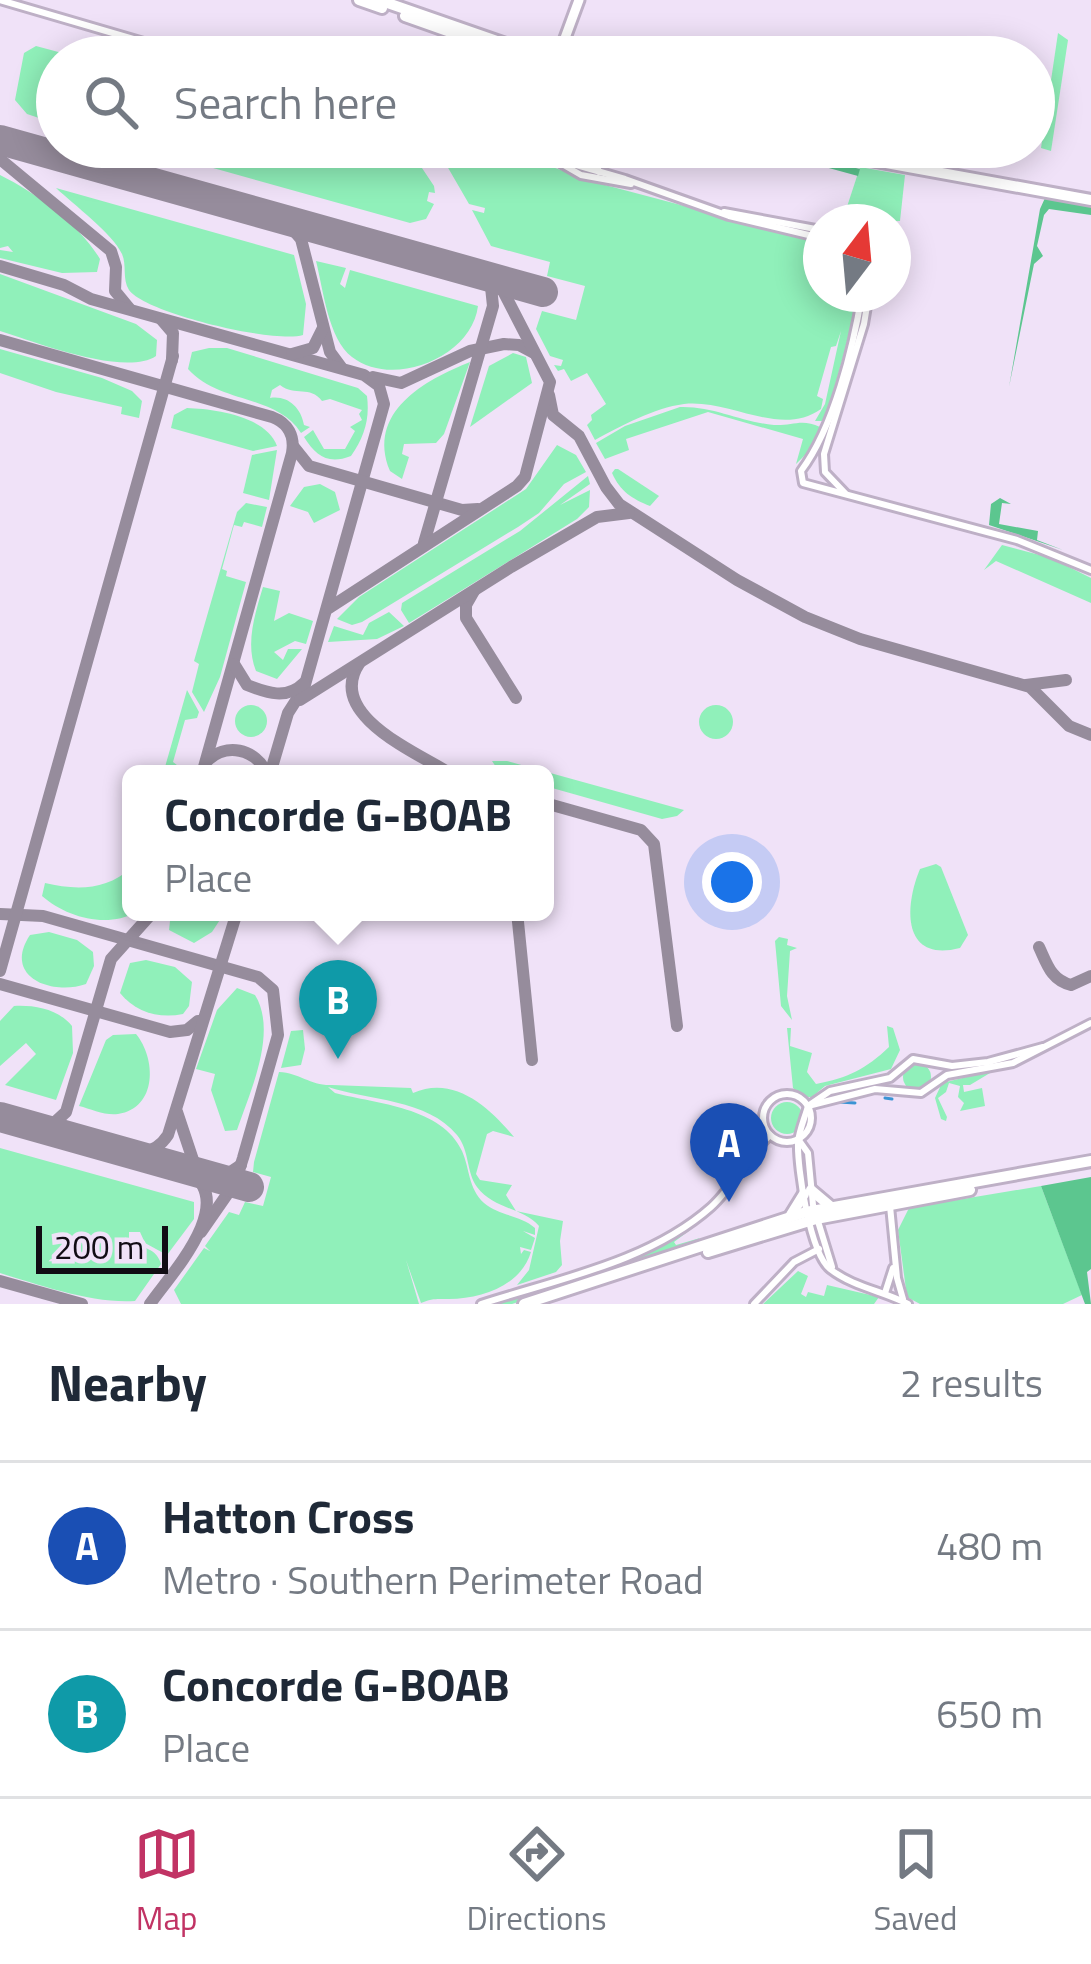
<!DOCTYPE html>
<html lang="en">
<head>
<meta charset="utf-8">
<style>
	body { margin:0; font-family:"Titillium Web",sans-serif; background:#f2f2f3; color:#1f2937 }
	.compass { position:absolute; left:803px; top:204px; width:108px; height:108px; border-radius:50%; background:#fff; box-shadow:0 6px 30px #0003; rotate:16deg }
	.scale { position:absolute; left:36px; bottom:30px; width:132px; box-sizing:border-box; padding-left:12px; border:6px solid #110c14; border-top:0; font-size:33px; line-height:42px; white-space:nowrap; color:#110c14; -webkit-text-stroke:9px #f0e2f8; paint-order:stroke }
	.you { position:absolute; left:732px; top:882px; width:42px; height:42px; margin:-30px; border:9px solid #fff; border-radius:50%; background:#1a73e8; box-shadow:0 0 0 18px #1a73e833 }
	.badge { display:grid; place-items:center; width:78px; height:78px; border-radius:50%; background:#c13364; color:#fff; font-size:39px; font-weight:700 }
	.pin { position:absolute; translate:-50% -99px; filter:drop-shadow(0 3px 6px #0008) }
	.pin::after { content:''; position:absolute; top:63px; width:42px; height:36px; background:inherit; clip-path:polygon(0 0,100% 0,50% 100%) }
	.popup { position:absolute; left:122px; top:765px; width:432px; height:156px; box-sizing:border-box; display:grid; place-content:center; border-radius:18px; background:#fff; filter:drop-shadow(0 3px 9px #0005); font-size:39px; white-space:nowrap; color:#747a83 }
	.popup b { font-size:45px; color:#1f2937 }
	.popup::after { content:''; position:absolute; left:50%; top:100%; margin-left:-24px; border:24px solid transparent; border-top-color:#fff }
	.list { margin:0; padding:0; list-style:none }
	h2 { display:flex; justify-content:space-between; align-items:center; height:156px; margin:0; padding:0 48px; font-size:51px }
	h2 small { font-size:39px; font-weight:400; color:#747a83 }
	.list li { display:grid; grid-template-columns:78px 1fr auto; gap:36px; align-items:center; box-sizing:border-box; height:168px; padding:0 48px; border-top:3px solid #e0e1e3 }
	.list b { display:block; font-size:45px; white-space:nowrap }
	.list p { margin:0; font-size:39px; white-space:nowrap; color:#747a83 }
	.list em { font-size:39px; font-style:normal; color:#747a83 }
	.icon { flex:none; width:66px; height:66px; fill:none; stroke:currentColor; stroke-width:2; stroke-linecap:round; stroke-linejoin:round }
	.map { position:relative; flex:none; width:1091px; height:1304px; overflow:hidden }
	.search { position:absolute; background:#fff; box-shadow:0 6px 30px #0003; left:36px; right:36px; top:36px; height:132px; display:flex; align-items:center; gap:30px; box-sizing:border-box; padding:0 42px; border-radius:66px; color:#747a83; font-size:45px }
	.sheet { height:492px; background:#fff }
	nav { display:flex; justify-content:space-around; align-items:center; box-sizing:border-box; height:168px; border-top:3px solid #e0e1e3; background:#fff; font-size:33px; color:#747a83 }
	nav a { display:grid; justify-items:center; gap:6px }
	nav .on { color:#c13364 }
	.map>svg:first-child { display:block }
	.green { fill:#90f0ba }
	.forest { fill:#5cc68f }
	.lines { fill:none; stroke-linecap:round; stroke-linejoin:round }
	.stream { stroke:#3b94d4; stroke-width:3 }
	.taxiway { stroke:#968c9c; stroke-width:12 }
	.runway { stroke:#968c9c; stroke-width:30 }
	.tertiary-casing { stroke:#beb0c6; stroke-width:12 }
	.primary-casing { stroke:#beb0c6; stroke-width:15 }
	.trunk-casing { stroke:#beb0c6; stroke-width:16 }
	.tertiary { stroke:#fff; stroke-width:6 }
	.primary { stroke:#fff; stroke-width:9 }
	.trunk { stroke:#fff; stroke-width:10 }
</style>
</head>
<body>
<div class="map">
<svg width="1091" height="1304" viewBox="0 0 1091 1304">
	<rect width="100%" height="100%" fill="#f0e2f8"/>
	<g class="green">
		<path d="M1058,33L1068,40L1051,151L1041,148Z"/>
		<path d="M36,46L77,57H57V124L27,114L15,100L24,53Z"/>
		<path d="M138,147H408L434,186L435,193L429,192L427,201L434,204L426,219L410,223Z"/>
		<path d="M436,147H499L590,181L821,242V294H856L855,315L825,421H815L825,404L841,331L836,346L831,347L817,396L823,399L821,409C780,438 731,399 684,404C654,408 621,426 595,440L587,425L592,420L591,415L606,404L587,373L571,381L564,369L558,371L554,365L561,366L563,360L550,356L536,329L542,311L576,320L585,286L547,276L550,262L491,246L472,210L484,213L485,208L469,204Z"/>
		<path d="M860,167L905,175L900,221L842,222Z"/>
		<path d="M0,175C36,193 79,224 100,259L97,272L62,273L0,258V250L13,252L8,246L0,248Z"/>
		<path d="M56,188L294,255L306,304L303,335C275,344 145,313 129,290C122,279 127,265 122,254C113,234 73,204 56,188Z"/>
		<path d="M316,261L346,268L340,284L345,288L350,270L478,306C472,357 393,389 352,357C328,339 323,288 316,261Z"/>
		<path d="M0,274L136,324L157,340L156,356C125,377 35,342 0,331Z"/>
		<path d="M209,348H227L358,388L367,396C370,420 364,437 351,456C328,465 316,456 304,437L313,430L324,449H345L355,431L350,427L362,420L359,414L362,410L330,399L322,401C310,385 295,397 280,385L272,390L270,398C287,395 301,407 304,425L310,427L301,433C276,394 219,404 188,369L192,352Z"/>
		<path d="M0,349L102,378L132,391L142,401L139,418L121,414L122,407L56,392L0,373Z"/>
		<path d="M513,353L526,357L532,383L470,427L489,366Z"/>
		<path d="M470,362L444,434L436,443L404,444L402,454L409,457L402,479L390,471C366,412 425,380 470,362Z"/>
		<path d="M680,407C714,406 741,422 774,425C792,426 802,418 820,427L811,449L796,464L803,439L708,412L626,439L629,450L605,459L596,443L625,426Z"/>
		<path d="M187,408C215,409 266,416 277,446L253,451L171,428L174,415Z"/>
		<path d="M557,445L576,455L586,472L564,484L539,513L518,527L362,622L352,625L337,619L359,597L526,489Z"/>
		<path d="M277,450L269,500L243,493L252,455Z"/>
		<path d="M615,469H618L659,496L650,506C632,499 620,491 612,473Z"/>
		<path d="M588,476L590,484L560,505L590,490L589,507L577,519L409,623L401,610L402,603L520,531Z"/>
		<path d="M320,484L335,492L340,510L314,523L308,512L290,506L304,487Z"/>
		<path d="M246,503L267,507L262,527L244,522L242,527L234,525L222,569L227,571L226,576L246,582L220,677L204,712L192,692L199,664L194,661L237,512Z"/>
		<path d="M1002,545L1051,558L1091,578V603L996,561L984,570Z"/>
		<path d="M263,587L280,591L274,621L289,613L313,621L306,644L295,641L274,652L283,660L288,649H302L277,679L256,671C245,644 255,614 263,587Z"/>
		<path d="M389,612L404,626L377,639L328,642L334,626L363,635L369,623Z"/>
		<path d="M187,690L199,712L197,718L185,720L173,762L182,769L181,774H163Z"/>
		<circle cx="716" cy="722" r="17"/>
		<circle cx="251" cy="721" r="16"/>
		<path d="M492,761H507L684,810L677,816L662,819L545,786V774L500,773Z"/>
		<path d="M936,864L941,867L968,935L960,948C902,963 904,907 920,869Z"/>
		<path d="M131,868V912H136C107,929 66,917 42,896L45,883C75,890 106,891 131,868Z"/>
		<path d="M171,912H225L212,932L194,943L169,930Z"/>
		<path d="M49,932L77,940L93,952L94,966L86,984C52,996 2,977 30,935Z"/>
		<path d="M779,937L788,939L787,945L797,948L790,951L787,996L792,1020L781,1006L775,941Z"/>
		<path d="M146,960L175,967L192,982L189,1006L183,1014C159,1019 135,1012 120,993L130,963Z"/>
		<path d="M237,988L255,995C278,1032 250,1092 237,1130L225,1131L211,1090L215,1074L196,1069L217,1010Z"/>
		<path d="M14,1006C35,1005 58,1009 72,1026L73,1053L56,1100L5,1085L36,1054L26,1043L0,1066V1021Z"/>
		<path d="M887,1026L893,1028L900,1050L891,1069L825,1086L812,1097H803L793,1088L787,1028H791L790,1046L812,1053L807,1072L816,1084C848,1078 866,1069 889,1047Z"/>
		<path d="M303,1030L305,1049L301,1065L281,1068L291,1031Z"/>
		<path d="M136,1034C156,1058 158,1108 118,1114C106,1116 91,1109 79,1106L106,1040L113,1035Z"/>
		<circle cx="917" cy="1077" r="14"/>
		<path d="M995,1070L970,1085H963L964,1092L982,1088L985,1106L960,1111L964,1103L958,1097L960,1086L949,1083L946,1092L938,1098L947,1117L946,1121L941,1119L935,1098L942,1083Z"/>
		<path d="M279,1072C300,1073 311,1086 332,1085L411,1088L413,1093C454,1075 489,1107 514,1137L493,1131L487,1134L476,1174L480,1180L512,1185L506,1195L516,1211L563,1221L560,1241L562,1265L556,1272L517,1285L529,1270L539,1226C524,1208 493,1209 477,1187C466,1172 470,1151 457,1135C428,1099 367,1100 328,1087L335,1093C377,1104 442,1107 462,1151C470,1169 468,1188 484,1203C499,1216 521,1215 535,1228V1235L523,1231L535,1238L531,1250L520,1247L521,1254L524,1250L531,1252C521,1285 483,1299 449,1299C437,1299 432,1298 421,1303L406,1260L419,1304H181L174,1290L204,1248L210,1251L205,1246L229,1212L239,1215L245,1202L263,1206L271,1177L253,1172L254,1162Z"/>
		<circle cx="787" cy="1118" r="16"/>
		<path d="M0,1148L194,1202V1219L167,1255L145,1243L140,1232H129V1244C142,1246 157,1249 161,1264L135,1301C94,1304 39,1285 0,1273Z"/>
		<path d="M1041,1186L1082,1295L1063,1304H920L907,1297L898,1230L909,1208Z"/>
		<path d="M698,1224L674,1242L676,1245L700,1238L689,1246L512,1304H492C562,1282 636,1265 698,1224Z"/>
		<path d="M798,1271L808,1276L801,1294L806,1297L808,1292L824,1296L827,1285L879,1297L874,1304H763Z"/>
	</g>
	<g class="forest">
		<path d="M752,147H769L860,169L858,176Z"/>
		<path d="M1045,198L1091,206V215L1049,209L1044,215L1037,246L1043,256L1034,264L1009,387L1040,209Z"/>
		<path d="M1000,498L1011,504L1002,503L999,524L1038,531L1037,540L1063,550L989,525L991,504Z"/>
		<path d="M1091,1177V1269L1087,1272L1091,1304H1085L1041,1186Z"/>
	</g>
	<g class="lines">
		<g class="stream">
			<path d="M885,1098L892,1099"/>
			<path d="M839,1102L855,1103"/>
		</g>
		<g class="taxiway">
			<path d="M0,159L111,251L116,267L115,291L129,308"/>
			<path d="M284,219L301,239L330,352L341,367"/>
			<path d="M0,266L64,285L91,299L364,375L379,386L384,404L304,688L288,713L270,774"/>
			<path d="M161,319L173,333L172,360"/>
			<path d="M0,340L272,417C288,423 295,436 292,453L202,774"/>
			<path d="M292,354L313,348L323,328"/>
			<path d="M373,377L401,383L470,351L504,344L519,345L534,353"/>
			<path d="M549,395L553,415L579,436L606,487L619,504L737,580L805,617L860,639L1030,687L1069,726L1091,735"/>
			<path d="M293,446L309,466L462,510L478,509"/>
			<path d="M424,543L493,306L491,287L476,273"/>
			<path d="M474,591L466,605V618L516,698"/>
			<path d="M329,608L517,486L525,477L550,382L501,287L488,277"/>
			<path d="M234,664L247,685C267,693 287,700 304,683"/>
			<path d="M359,664C325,715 418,753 451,774"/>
			<path d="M1026,685L1066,680"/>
			<path d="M300,700L511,567L597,517L629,513"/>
			<path d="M206,762C225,742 256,748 267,774"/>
			<path d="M545,803L641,830L654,844L677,1026"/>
			<path d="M517,912L532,1060"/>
			<path d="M0,914L43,916L258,977L273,990L278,1035L243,1158L235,1183L201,1232"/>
			<path d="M1039,947C1047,964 1051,980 1071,985L1091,976"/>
			<path d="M0,971L173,356"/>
			<path d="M0,984L170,1032L187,1030L198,1021"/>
			<path d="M177,1112L199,1178"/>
			<path d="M33,1126L54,1123L66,1112L111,959L153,912"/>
			<path d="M107,1147C132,1153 152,1159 168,1135L237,912"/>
			<path d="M194,1171L223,1177L241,1165"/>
			<path d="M0,1281L82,1304"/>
			<path d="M150,1304C170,1275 237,1205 191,1173C181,1166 166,1164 155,1161"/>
		</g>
		<g class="runway">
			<path d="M0,140L543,292"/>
			<path d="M0,1117L249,1187"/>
		</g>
		<g class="tertiary-casing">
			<g id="tertiary">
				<path d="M0,0L195,57"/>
				<path d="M514,147L625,179L729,216L821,238"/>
				<path d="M584,147L588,167"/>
				<path d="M591,147L599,172"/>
				<path d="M562,164L581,175L631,184"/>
				<path d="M724,212L821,230"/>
				<path d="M862,294C853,348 834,427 801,471L803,483L1017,540L1091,570"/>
				<path d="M845,493L825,472L824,454L864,324L869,294"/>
				<circle cx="787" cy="1118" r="24"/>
				<path d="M808,1106L875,1089L921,1093L947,1075L1013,1063L1091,1023"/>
				<path d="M808,1106C805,1117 799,1131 798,1142C797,1168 810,1253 830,1269C853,1287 883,1291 908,1304"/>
				<path d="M808,1106L830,1091L890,1078L913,1059L952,1066L988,1062L1043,1047"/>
				<path d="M798,1139L808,1153L813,1205L832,1267"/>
				<path d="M890,1206L897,1278L903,1299"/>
				<path d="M885,1293L893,1268"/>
				<path d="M481,1304C558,1279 649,1262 711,1207C734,1186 747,1157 770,1135"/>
				<path d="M754,1304L794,1262L819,1249"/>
			</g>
		</g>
		<g class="primary-casing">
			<path id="primary" d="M558,57L579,0"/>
		</g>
		<g class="trunk-casing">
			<g id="trunk">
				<path d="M359,0L382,8"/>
				<path d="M379,0L543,57"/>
				<path d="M405,16L521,57"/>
				<path d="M798,147L1091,200"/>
				<path d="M811,1190L830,1206"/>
				<path d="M791,1215L804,1194"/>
				<path d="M708,1252L816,1219L970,1190"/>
				<path d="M524,1304L806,1212L1091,1161"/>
			</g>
		</g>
		<use href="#tertiary" class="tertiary"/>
		<use href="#primary" class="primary"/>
		<use href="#trunk" class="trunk"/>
	</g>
</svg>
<svg class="compass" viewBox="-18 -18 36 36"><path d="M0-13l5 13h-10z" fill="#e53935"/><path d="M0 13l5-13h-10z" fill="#747a83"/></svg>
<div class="scale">200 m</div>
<div class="you"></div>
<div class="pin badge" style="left:729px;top:1202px;background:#1a4fb4">A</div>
<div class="pin badge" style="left:338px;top:1059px;background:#0f9aa8">B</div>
<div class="popup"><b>Concorde G-BOAB</b>Place</div>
<div class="search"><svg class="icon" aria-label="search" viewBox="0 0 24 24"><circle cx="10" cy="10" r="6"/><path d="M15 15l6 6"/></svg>Search here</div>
</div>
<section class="sheet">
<h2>Nearby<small>2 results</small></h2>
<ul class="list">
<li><span class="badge" style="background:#1a4fb4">A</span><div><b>Hatton Cross</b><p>Metro · Southern Perimeter Road</p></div><em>480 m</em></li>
<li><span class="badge" style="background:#0f9aa8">B</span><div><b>Concorde G-BOAB</b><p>Place</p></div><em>650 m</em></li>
</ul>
</section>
<nav>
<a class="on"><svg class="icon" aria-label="map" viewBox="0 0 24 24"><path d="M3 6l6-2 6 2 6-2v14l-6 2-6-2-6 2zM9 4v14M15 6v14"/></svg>Map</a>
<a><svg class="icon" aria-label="directions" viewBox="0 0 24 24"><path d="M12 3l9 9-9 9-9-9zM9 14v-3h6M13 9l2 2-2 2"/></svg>Directions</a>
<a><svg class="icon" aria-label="saved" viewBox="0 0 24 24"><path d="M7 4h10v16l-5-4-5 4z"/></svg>Saved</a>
</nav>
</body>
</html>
